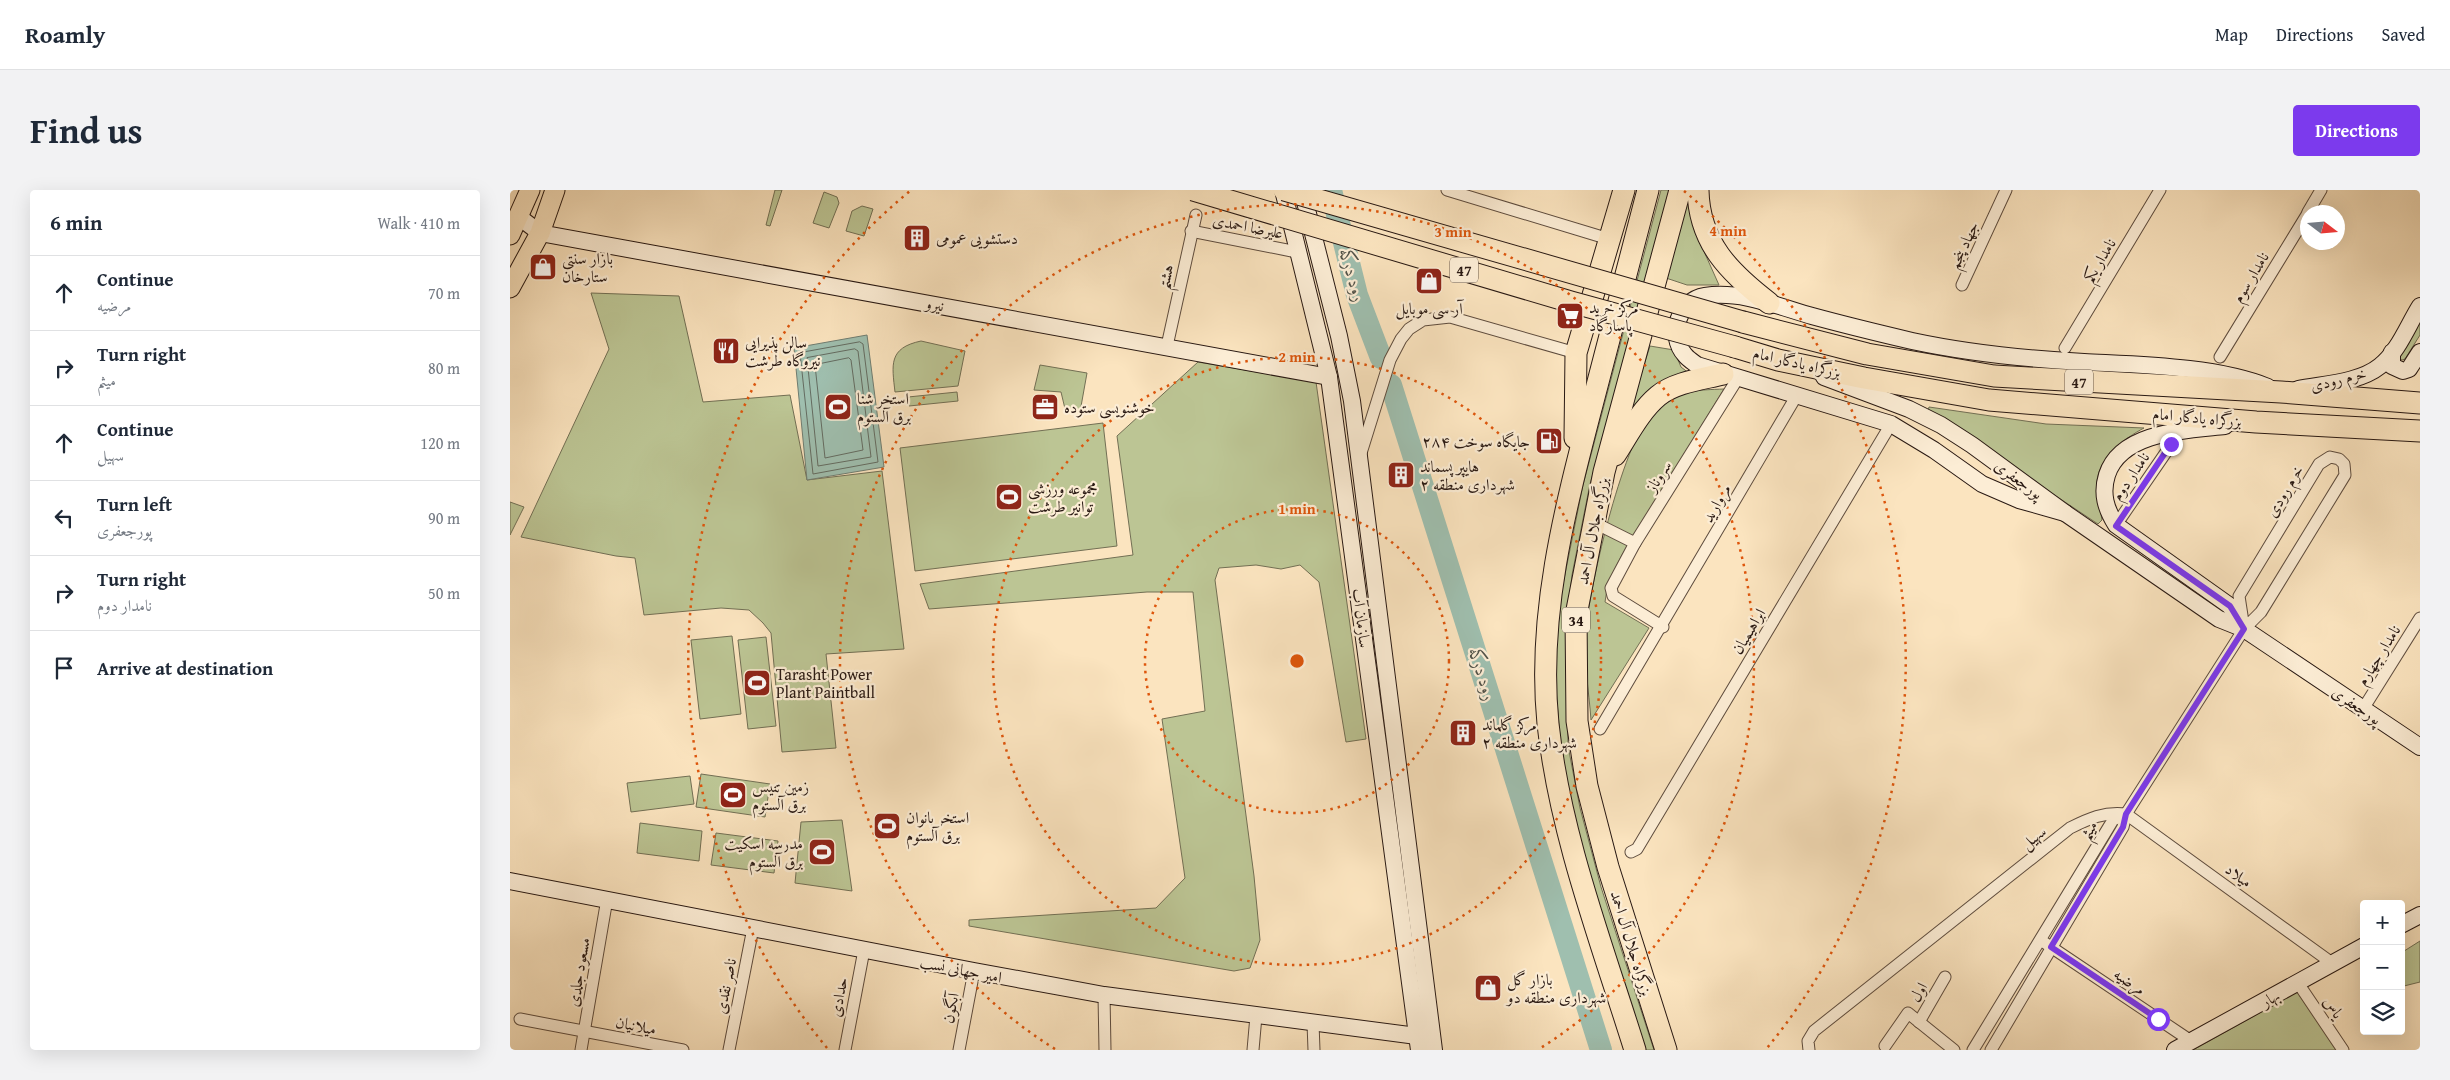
<!DOCTYPE html>
<html lang="en">
<head>
<meta charset="utf-8">
<style>
	body { margin:0; font-family:"Gentium Book Plus",Amiri,serif; background:#f2f2f3; color:#1f2937 }
	.controls { position:absolute; right:15px; bottom:15px; display:grid; overflow:hidden; border-radius:5px; box-shadow:0 5px 20px #0002 }
	.controls button { width:45px; height:45px; display:grid; place-items:center; padding:0; border:0; border-bottom:1px solid #e0e1e3; background:#fff; color:#1f2937; font:25px sans-serif }
	.compass { position:absolute; left:1790px; top:15px; width:45px; height:45px; border-radius:50%; background:#fff; box-shadow:0 5px 20px #0002; rotate:106deg }
	.stop { position:absolute; width:15px; height:15px; margin:-11px; border:4px solid #7c3aed; border-radius:50%; background:#fff }
	.stop.end { background:#7c3aed; border-color:#fff; box-shadow:0 1px 5px #0008 }
	.list { margin:0; padding:0; list-style:none }
	h2 { display:flex; justify-content:space-between; align-items:center; height:65px; margin:0; padding:0 20px; font-size:21px }
	h2 small { font-size:16px; font-weight:400; color:#747a83 }
	.list li { display:grid; grid-template-columns:32px 1fr auto; gap:15px; align-items:center; box-sizing:border-box; height:75px; padding:0 20px; border-top:1px solid #e0e1e3 }
	.list b { display:block; font-size:19px; white-space:nowrap }
	.list p { margin:0; font-size:16px; white-space:nowrap; color:#747a83 }
	.list em { font-size:16px; font-style:normal; color:#747a83 }
	.icon { flex:none; width:28px; height:28px; fill:none; stroke:currentColor; stroke-width:2; stroke-linecap:round; stroke-linejoin:round }
	.map { position:relative; flex:none; width:1910px; height:860px; overflow:hidden; border-radius:5px }
	header { display:flex; align-items:center; gap:30px; box-sizing:border-box; height:70px; padding:0 25px; background:#fff; border-bottom:1px solid #e0e1e3 }
	header strong { font-size:24px }
	nav { display:flex; gap:28px; margin-inline-start:auto; font-size:18px }
	.intro { display:flex; align-items:center; justify-content:space-between; box-sizing:border-box; height:120px; padding:0 30px }
	h1 { margin:0; font-size:35px }
	.button { padding:12px 22px; border-radius:5px; background:#7c3aed; color:#fff; font-size:18px; font-weight:700 }
	main { display:flex; gap:30px; padding:0 30px }
	aside { flex:1; background:#fff; border-radius:5px; box-shadow:0 5px 20px #0002 }
	.map>svg:first-child { display:block }
	.green { fill:#bcc594; stroke:#726f54 }
	.water { fill:#9fbfaf; stroke:#707d71 }
	.lines { fill:none; stroke-linecap:round; stroke-linejoin:round }
	.shore { stroke:#646c61; stroke-width:1 }
	.river { stroke:#9fbfaf; stroke-width:22 }
	.street-casing { stroke:#5e4c3e; stroke-width:13 }
	.secondary-casing { stroke:#291913; stroke-width:18 }
	.primary-casing { stroke:#291913; stroke-width:21 }
	.highway-casing { stroke:#291913; stroke-width:23 }
	.street { stroke:#fcedd5; stroke-width:11 }
	.secondary { stroke:#fcedd5; stroke-width:16 }
	.primary { stroke:#fbe4bf; stroke-width:19 }
	.highway { stroke:#fbe4bf; stroke-width:21 }
	.highway-bridge-casing { stroke:#291913; stroke-width:23; stroke-linecap:butt }
	.highway-bridge { stroke:#fbe4bf; stroke-width:21 }
	.route { stroke:#7c3aed; stroke-width:6 }
	.ring { fill:none; stroke:#de560c; stroke-width:2.5; stroke-dasharray:2.5 5 }
	.labels { text-anchor:middle; dominant-baseline:central; stroke-width:4.5; stroke-linejoin:round; paint-order:stroke }
	.shield { fill:#fcedd5; stroke:#68594d; stroke-width:1 }
	.shield-label { font-size:15px; font-weight:bold; fill:#291913 }
	.street-label { font-size:16px; fill:#291913; stroke:#fcedd5 }
	.poi-label { font-size:16px; fill:#291913; stroke:#fcedd5; text-anchor:start }
	.water-label { font-size:18px; font-style:italic; fill:#52534a; stroke:#fcedd5 }
	.centre { fill:#de560c; stroke:#fcedd5; stroke-width:2.5 }
	.ring-label { font-size:15px; text-anchor:middle; font-weight:bold; fill:#de560c; stroke:#fcedd5; stroke-width:4.5; stroke-linejoin:round; paint-order:stroke }
</style>
</head>
<body>
<header>
<strong>Roamly</strong>
<nav><a>Map</a><a>Directions</a><a>Saved</a></nav>
</header>
<div class="intro"><h1>Find us</h1><a class="button">Directions</a></div>
<main>
<aside>
<h2>6 min<small>Walk · 410 m</small></h2>
<ul class="list">
<li><svg class="icon" aria-label="ahead" viewBox="0 0 24 24"><path d="M12 20V5M6 11l6-6 6 6"/></svg><div><b>Continue</b><p>مرضیه</p></div><em>70 m</em></li>
<li><svg class="icon" aria-label="right" viewBox="0 0 24 24"><path d="M7 20v-9h11M14 6l5 5-5 5"/></svg><div><b>Turn right</b><p>میثم</p></div><em>80 m</em></li>
<li><svg class="icon" aria-label="ahead" viewBox="0 0 24 24"><path d="M12 20V5M6 11l6-6 6 6"/></svg><div><b>Continue</b><p>سهیل</p></div><em>120 m</em></li>
<li><svg class="icon" aria-label="left" viewBox="0 0 24 24"><path d="M17 20v-9H6M10 6l-5 5 5 5"/></svg><div><b>Turn left</b><p>پورجعفری</p></div><em>90 m</em></li>
<li><svg class="icon" aria-label="right" viewBox="0 0 24 24"><path d="M7 20v-9h11M14 6l5 5-5 5"/></svg><div><b>Turn right</b><p>نامدار دوم</p></div><em>50 m</em></li>
<li><svg class="icon" aria-label="arrive" viewBox="0 0 24 24"><path d="M6 21V4h12l-3 4 3 4H6"/></svg><div><b>Arrive at destination</b></div></li>
</ul>
</aside>
<div class="map">
<svg width="1910" height="860" viewBox="0 0 1910 860">
	<rect width="100%" height="100%" fill="#fbe4bf"/>
	<filter id="stains"><feTurbulence type="fractalNoise" baseFrequency=".004" numOctaves="4"/><feColorMatrix values="0 0 0 0 .2 0 0 0 0 .09 0 0 0 0 .02 0 0 0 .5 -.17"/></filter>
	<radialGradient id="worn" r=".72"><stop offset=".6" stop-color="#630" stop-opacity="0"/><stop offset="1" stop-color="#630" stop-opacity=".3"/></radialGradient>
	<g class="green">
		<path d="M265,0H272L260,36L256,35Z"/>
		<path d="M1151,0H1161L1106,204L1080,294L1062,385L1056,438L1058,556L1070,618L1091,697L1144,860H1134L1068,650L1054,595L1045,487L1048,419L1073,295Z"/>
		<path d="M1180,0L1184,39L1209,95H1177L1156,88Z"/>
		<path d="M314,2L327,7L329,13L319,38L303,33Z"/>
		<path d="M352,16L363,19L354,46L336,41L342,21Z"/>
		<path d="M81,103L169,106L193,212L280,205L297,290L372,281L394,459L316,464L326,558L272,562L261,443L253,433L239,420L211,418L134,425L125,368L106,366L11,347L99,159Z"/>
		<path d="M1910,121V145L1895,169L1892,170L1889,168Z"/>
		<path d="M411,151L455,161L448,196L385,202C382,175 378,158 411,151Z"/>
		<path d="M1140,156L1164,160L1171,177L1184,187L1114,238Z"/>
		<path d="M688,172L806,192L856,549L836,552L809,392L790,375L771,379L746,375L709,378L705,390L744,686L750,750L740,778L724,781L459,736V730L646,718L675,688L652,529L695,521L683,402H637L419,419L410,394L623,365L607,246Z"/>
		<path d="M530,175L577,183L570,222L556,223L551,202L524,200Z"/>
		<path d="M1214,199L1112,365L1098,393L1095,412L1139,438L1081,530C1079,501 1073,469 1076,439C1080,394 1114,246 1146,217C1166,200 1189,200 1214,199Z"/>
		<path d="M447,202L448,211L399,216L398,207Z"/>
		<path d="M1419,217L1536,234L1634,238C1615,248 1590,267 1587,290C1586,304 1590,317 1592,330L1588,334L1418,221Z"/>
		<path d="M593,233L607,356L405,381L390,258Z"/>
		<path d="M0,312L14,317L0,345Z"/>
		<path d="M222,446L231,524L190,529L181,450Z"/>
		<path d="M256,447L266,536L238,539L228,450Z"/>
		<path d="M191,584L260,594L255,627L186,617Z"/>
		<path d="M180,586L184,614L121,622L117,593Z"/>
		<path d="M332,630L342,701L285,693L291,632Z"/>
		<path d="M130,633L192,641L189,671L127,663Z"/>
		<path d="M206,643L268,651L264,683L201,675Z"/>
		<path d="M1910,751V792L1894,796L1891,791V763Z"/>
		<path d="M1787,802L1827,860H1683Z"/>
	</g>
	<path class="water" d="M357,145L374,277L297,290L284,158Z"/>
	<g class="lines">
		<g class="shore">
			<path d="M350,152L353,154L368,272L303,284L290,163Z"/>
			<path d="M345,159L348,161L361,267L308,276L297,168Z"/>
			<path d="M339,168L341,170L353,260L315,268L305,175Z"/>
		</g>
		<g class="river">
			<path d="M821,0L847,105L871,168"/>
			<path d="M881,195L1091,860"/>
		</g>
		<g class="street-casing">
			<g id="street">
				<path d="M937,0L1099,49"/>
				<path d="M1798,22L1811,0"/>
				<path d="M681,41L787,62"/>
				<path d="M1452,95L1496,0"/>
				<path d="M657,156L686,25"/>
				<path d="M1555,158L1650,0"/>
				<path d="M1710,167L1798,23"/>
				<path d="M851,263L880,170L891,149L899,139L913,130L940,127L1066,163"/>
				<path d="M1083,332L1125,353"/>
				<path d="M1606,335L1661,255"/>
				<path d="M1153,437L1103,406L1101,398L1125,353L1228,188"/>
				<path d="M1853,519L1910,428"/>
				<path d="M1090,539L1287,205"/>
				<path d="M1616,624L1822,773"/>
				<path d="M1121,662L1127,659L1381,234"/>
				<path d="M1535,753L1681,851"/>
				<path d="M1788,793L1833,860"/>
				<path d="M594,805L595,860"/>
				<path d="M10,829L173,860"/>
				<path d="M1409,832L1435,787"/>
				<path d="M803,833L804,860"/>
				<path d="M1375,856L1398,823L1444,860"/>
				<path d="M71,860L97,709"/>
				<path d="M219,860L243,738"/>
				<path d="M335,860L354,760"/>
				<path d="M449,860L464,781"/>
				<path d="M743,860L746,826"/>
				<path d="M1299,860L1298,851L1304,841L1560,638C1578,629 1595,621 1616,624L1734,439L1751,422L1835,285L1834,274L1829,269L1820,267L1809,274L1729,406L1733,432"/>
				<path d="M1463,860L1603,630L1615,625"/>
				<path d="M1481,860L1613,637L1616,624"/>
			</g>
		</g>
		<g class="secondary-casing">
			<g id="secondary">
				<path d="M773,0L819,187L909,860"/>
				<path d="M792,0L829,146L842,211L924,860"/>
				<path d="M9,27L30,43L819,187"/>
				<path d="M1882,162V176L1893,181L1899,179L1910,162"/>
				<path d="M1314,187L1399,219L1431,235L1462,255L1555,323L1709,429L1734,439L1910,557"/>
				<path d="M1788,199C1813,194 1849,193 1870,176C1888,162 1898,135 1910,116"/>
				<path d="M1715,236C1677,240 1611,241 1597,285C1591,304 1596,319 1606,335L1720,416L1734,439"/>
				<path d="M1555,323L1509,310L1472,294L1424,260L1381,234L1187,175C1183,172 1178,169 1175,165C1157,145 1169,110 1195,106C1230,100 1270,117 1302,126C1335,135 1368,143 1402,151C1458,163 1517,169 1574,172C1630,175 1706,176 1758,197"/>
				<path d="M0,691L464,781L594,805L922,848"/>
				<path d="M1891,735L1910,725"/>
				<path d="M1665,860L1854,756"/>
			</g>
		</g>
		<g class="primary-casing">
			<g id="primary">
				<path d="M0,45L20,0"/>
				<path d="M0,98L30,43L45,0"/>
			</g>
		</g>
		<g class="highway-casing">
			<g id="highway">
				<path d="M1188,0C1189,53 1220,83 1259,113"/>
				<path d="M1233,132L1357,164L1484,186L1771,202L1910,213"/>
				<path d="M1225,157L1268,170L1354,188L1479,210L1746,232L1910,241"/>
				<path d="M1065,248L1066,163L1114,0"/>
				<path d="M1105,265C1118,245 1130,221 1148,206C1165,192 1193,189 1213,184"/>
				<path d="M1125,860C1092,754 1050,645 1038,534C1027,425 1055,319 1082,215C1101,143 1119,72 1138,0"/>
				<path d="M1156,860L1098,677L1077,596L1067,531L1066,425L1094,282L1170,0"/>
			</g>
		</g>
		<use href="#street" class="street"/>
		<use href="#secondary" class="secondary"/>
		<use href="#primary" class="primary"/>
		<use href="#highway" class="highway"/>
		<g class="highway-bridge-casing">
			<g id="highway-bridge">
				<path d="M683,0L1061,112L1225,157"/>
				<path d="M774,0L1233,132"/>
			</g>
		</g>
		<use href="#highway-bridge" class="highway-bridge"/>
	</g>
	<g class="lines">
		<path class="route" d="M1648,829L1541,757L1613,637L1616,624L1734,439L1720,416L1606,336L1661,254"/>
	</g>
	<g class="ring">
		<circle cx="787" cy="471" r="152"/>
		<circle cx="787" cy="471" r="304"/>
		<path d="M545 859A457 457 0 1 1 1029 859"/>
		<path d="M317 858A609 609 0 0 1 400 1M1174 1A609 609 0 0 1 1257 858"/>
	</g>
	<defs>
		<g id="building-square" transform="scale(1.4375)"><rect x="-9" y="-9" width="18" height="18" rx="4" fill="#8f2418" stroke="#fcedd5"/><path d="M-4-6H4V6H1V3H-1V6H-4ZM-2.5-4.3h1.7v1.8h-1.7ZM.8-4.3h1.7v1.8H.8ZM-2.5-1h1.7V.8h-1.7ZM.8-1h1.7V.8H.8Z" fill="#fff"/></g>
		<g id="shop-square" transform="scale(1.4375)"><rect x="-9" y="-9" width="18" height="18" rx="4" fill="#8f2418" stroke="#fcedd5"/><path d="M-5-2.5h2.3a2.7 3.5 0 0 1 5.4 0H5L5.5 6h-11ZM-1.5-2.5h3a1.5 2.3 0 0 0-3 0Z" fill="#fff"/></g>
		<g id="supermarket-square" transform="scale(1.4375)"><rect x="-9" y="-9" width="18" height="18" rx="4" fill="#8f2418" stroke="#fcedd5"/><path d="M-6-5.5h2.5l.6 2H6L4.5 2H-2.5L-4.4-4H-6ZM-1.5 3.2a1.3 1.3 0 1 0 .1 0ZM3 3.2a1.3 1.3 0 1 0 .1 0Z" fill="#fff"/></g>
		<g id="restaurant-square" transform="scale(1.4375)"><rect x="-9" y="-9" width="18" height="18" rx="4" fill="#8f2418" stroke="#fcedd5"/><path d="M-5-6h1v4h1v-4h1v4h1v-4h1v5L-1.5 .5V6h-2V.5L-5-1ZM5-6V6H3V1.5H1.5Q1.5-4 5-6Z" fill="#fff"/></g>
		<g id="stadium-square" transform="scale(1.4375)"><rect x="-9" y="-9" width="18" height="18" rx="4" fill="#8f2418" stroke="#fcedd5"/><path d="M0-5a6.5 5 0 1 0 0 10a6.5 5 0 1 0 0-10ZM-3.5-1.8h7v3.6h-7Z" fill="#fff"/></g>
		<g id="office-square" transform="scale(1.4375)"><rect x="-9" y="-9" width="18" height="18" rx="4" fill="#8f2418" stroke="#fcedd5"/><path d="M-6-3h4V-5.5h4V-3h4V5H-6ZM-1-4.5V-3h2v-1.5ZM-6 0V1H6V0Z" fill="#fff"/></g>
		<g id="fuel-square" transform="scale(1.4375)"><rect x="-9" y="-9" width="18" height="18" rx="4" fill="#8f2418" stroke="#fcedd5"/><path d="M-5.5-6h7V0h2V4h1.3V-2.5L3-4.5l.8-.8L6-3V5H2.5V1h-1V6h-7ZM-4.2-4.7v3.2H.2V-4.7Z" fill="#fff"/></g>
	</defs>
	<g fill-rule="evenodd">
		<use href="#building-square" x="407" y="48"/>
		<use href="#shop-square" x="33" y="77"/>
		<use href="#shop-square" x="919" y="91"/>
		<use href="#supermarket-square" x="1060" y="126"/>
		<use href="#restaurant-square" x="216" y="161"/>
		<use href="#stadium-square" x="328" y="217"/>
		<use href="#office-square" x="535" y="217"/>
		<use href="#fuel-square" x="1039" y="251"/>
		<use href="#building-square" x="891" y="285"/>
		<use href="#stadium-square" x="499" y="307"/>
		<use href="#stadium-square" x="247" y="493"/>
		<use href="#building-square" x="953" y="543"/>
		<use href="#stadium-square" x="223" y="605"/>
		<use href="#stadium-square" x="377" y="636"/>
		<use href="#stadium-square" x="312" y="662"/>
		<use href="#shop-square" x="978" y="798"/>
	</g>
	<g class="labels">
		<g class="shield">
			<rect x="940" y="67.5" width="28" height="25" rx="4"/>
			<rect x="1555" y="179.5" width="28" height="25" rx="4"/>
			<rect x="1052" y="417.5" width="28" height="25" rx="4"/>
		</g>
		<g class="shield-label">
			<text x="954" y="80">47</text>
			<text x="1569" y="192">47</text>
			<text x="1066" y="430">34</text>
		</g>
		<g class="street-label">
			<text transform="translate(738 36) rotate(11)">علیرضا احمدی</text>
			<text transform="translate(1453 55) rotate(-65)">جهاد پنجم</text>
			<text transform="translate(1589 70) rotate(-59)">نامدار یکم</text>
			<text transform="translate(655 87) rotate(-78)">هشتم</text>
			<text transform="translate(1740 87) rotate(-59)">نامدار سوم</text>
			<text transform="translate(425 114) rotate(10)">نیرو</text>
			<text transform="translate(1287 172) rotate(13)">بزرگراه یادگار امام</text>
			<text transform="translate(1828 189) rotate(-14)">خرم رودی</text>
			<text transform="translate(1687 227) rotate(5)">بزرگراه یادگار امام</text>
			<text transform="translate(1148 286) rotate(-58)">سروناز</text>
			<text transform="translate(1620 286) rotate(-56)">نامدار دوم</text>
			<text transform="translate(1509 289) rotate(36)">پورجعفری</text>
			<text transform="translate(1774 301) rotate(-59)">خرم‌ رودی</text>
			<text transform="translate(1206 313) rotate(-60)">مروارید</text>
			<text transform="translate(1082 341) rotate(-79)">بزرگراه جلال آل احمد</text>
			<text transform="translate(852 428) rotate(83)">سازمان آب</text>
			<text transform="translate(1238 441) rotate(-59)">ابراهیمیان</text>
			<text transform="translate(1868 465) rotate(-58)">نامدار چهارم</text>
			<text transform="translate(1847 515) rotate(34)">پورجعفری</text>
			<text transform="translate(1578 640) rotate(-59)">میثم</text>
			<text transform="translate(1523 647) rotate(-38)">سهیل</text>
			<text transform="translate(1729 685) rotate(36)">میلاد</text>
			<text transform="translate(1122 753) rotate(73)">بزرگراه جلال آل احمد</text>
			<text transform="translate(451 779) rotate(11)">امیر جهانی نسب</text>
			<text transform="translate(68 782) rotate(-80)">مسعود جلدی</text>
			<text transform="translate(1620 791) rotate(34)">مرضیه</text>
			<text transform="translate(215 796) rotate(-79)">ناصر نقدی</text>
			<text transform="translate(1408 802) rotate(-60)">اول</text>
			<text transform="translate(328 807) rotate(-79)">حدادی</text>
			<text transform="translate(1760 808) rotate(-29)">بهار</text>
			<text transform="translate(1824 817) rotate(56)">یاس</text>
			<text transform="translate(440 818) rotate(-79)">آبگون</text>
			<text transform="translate(126 835) rotate(11)">میلانیان</text>
		</g>
		<g class="poi-label">
			<text x="426" y="48">دستشویی عمومی</text>
			<text x="52" y="68">بازار سنتی<tspan x="52" dy="18">ستارخان</tspan></text>
			<text x="1079" y="117">مرکز خرید<tspan x="1079" dy="18">پاسارگاد</tspan></text>
			<text x="919" y="118" text-anchor="middle">آر سی موبایل</text>
			<text x="235" y="152">سالن پذیرایی<tspan x="235" dy="18">نیروگاه طرشت</tspan></text>
			<text x="347" y="208">استخر شنا<tspan x="347" dy="18">برق آلستوم</tspan></text>
			<text x="554" y="217">خوشنویسی ستوده</text>
			<text x="1020" y="251" text-anchor="end">جایگاه سوخت ۲۸۴</text>
			<text x="910" y="276">هایپر پسماند<tspan x="910" dy="18">شهرداری منطقه ۲</tspan></text>
			<text x="518" y="298">مجموعه ورزشی<tspan x="518" dy="18">توانیر طرشت</tspan></text>
			<text x="266" y="484">Tarasht Power<tspan x="266" dy="18">Plant Paintball</tspan></text>
			<text x="972" y="534">مرکز گلماند<tspan x="972" dy="18">شهرداری منطقه ۲</tspan></text>
			<text x="242" y="596">زمین تنیس<tspan x="242" dy="18">برق آلستوم</tspan></text>
			<text x="396" y="627">استخر بانوان<tspan x="396" dy="18">برق آلستوم</tspan></text>
			<text x="293" y="653" text-anchor="end">مدرسه اسکیت<tspan x="293" dy="18">برق آلستوم</tspan></text>
			<text x="997" y="789">بازار گل<tspan x="997" dy="18">شهرداری منطقه دو</tspan></text>
		</g>
		<g class="water-label">
			<text transform="translate(843 85) rotate(74)">رود درکه</text>
			<text transform="translate(973 484) rotate(73)">رود درکه</text>
		</g>
	</g>
	<circle cx="787" cy="471" r="8" class="centre"/>
	<g class="ring-label">
		<text x="1218" y="46">4 min</text>
		<text x="943" y="47">3 min</text>
		<text x="787" y="172">2 min</text>
		<text x="787" y="324">1 min</text>
	</g>
	<rect width="100%" height="100%" filter="url(#stains)"/>
	<rect width="100%" height="100%" fill="url(#worn)"/>
</svg>
<div class="controls">
<button>+</button>
<button>−</button>
<button><svg class="icon" aria-label="layers" viewBox="0 0 24 24"><path d="M12 4l9 5-9 5-9-5zM3 14l9 5 9-5"/></svg></button>
</div>
<svg class="compass" viewBox="-18 -18 36 36"><path d="M0-13l5 13h-10z" fill="#e53935"/><path d="M0 13l5-13h-10z" fill="#747a83"/></svg>
<div class="stop" style="left:1648px;top:829px"></div>
<div class="stop end" style="left:1661px;top:254px"></div>
</div>
</main>
</body>
</html>
